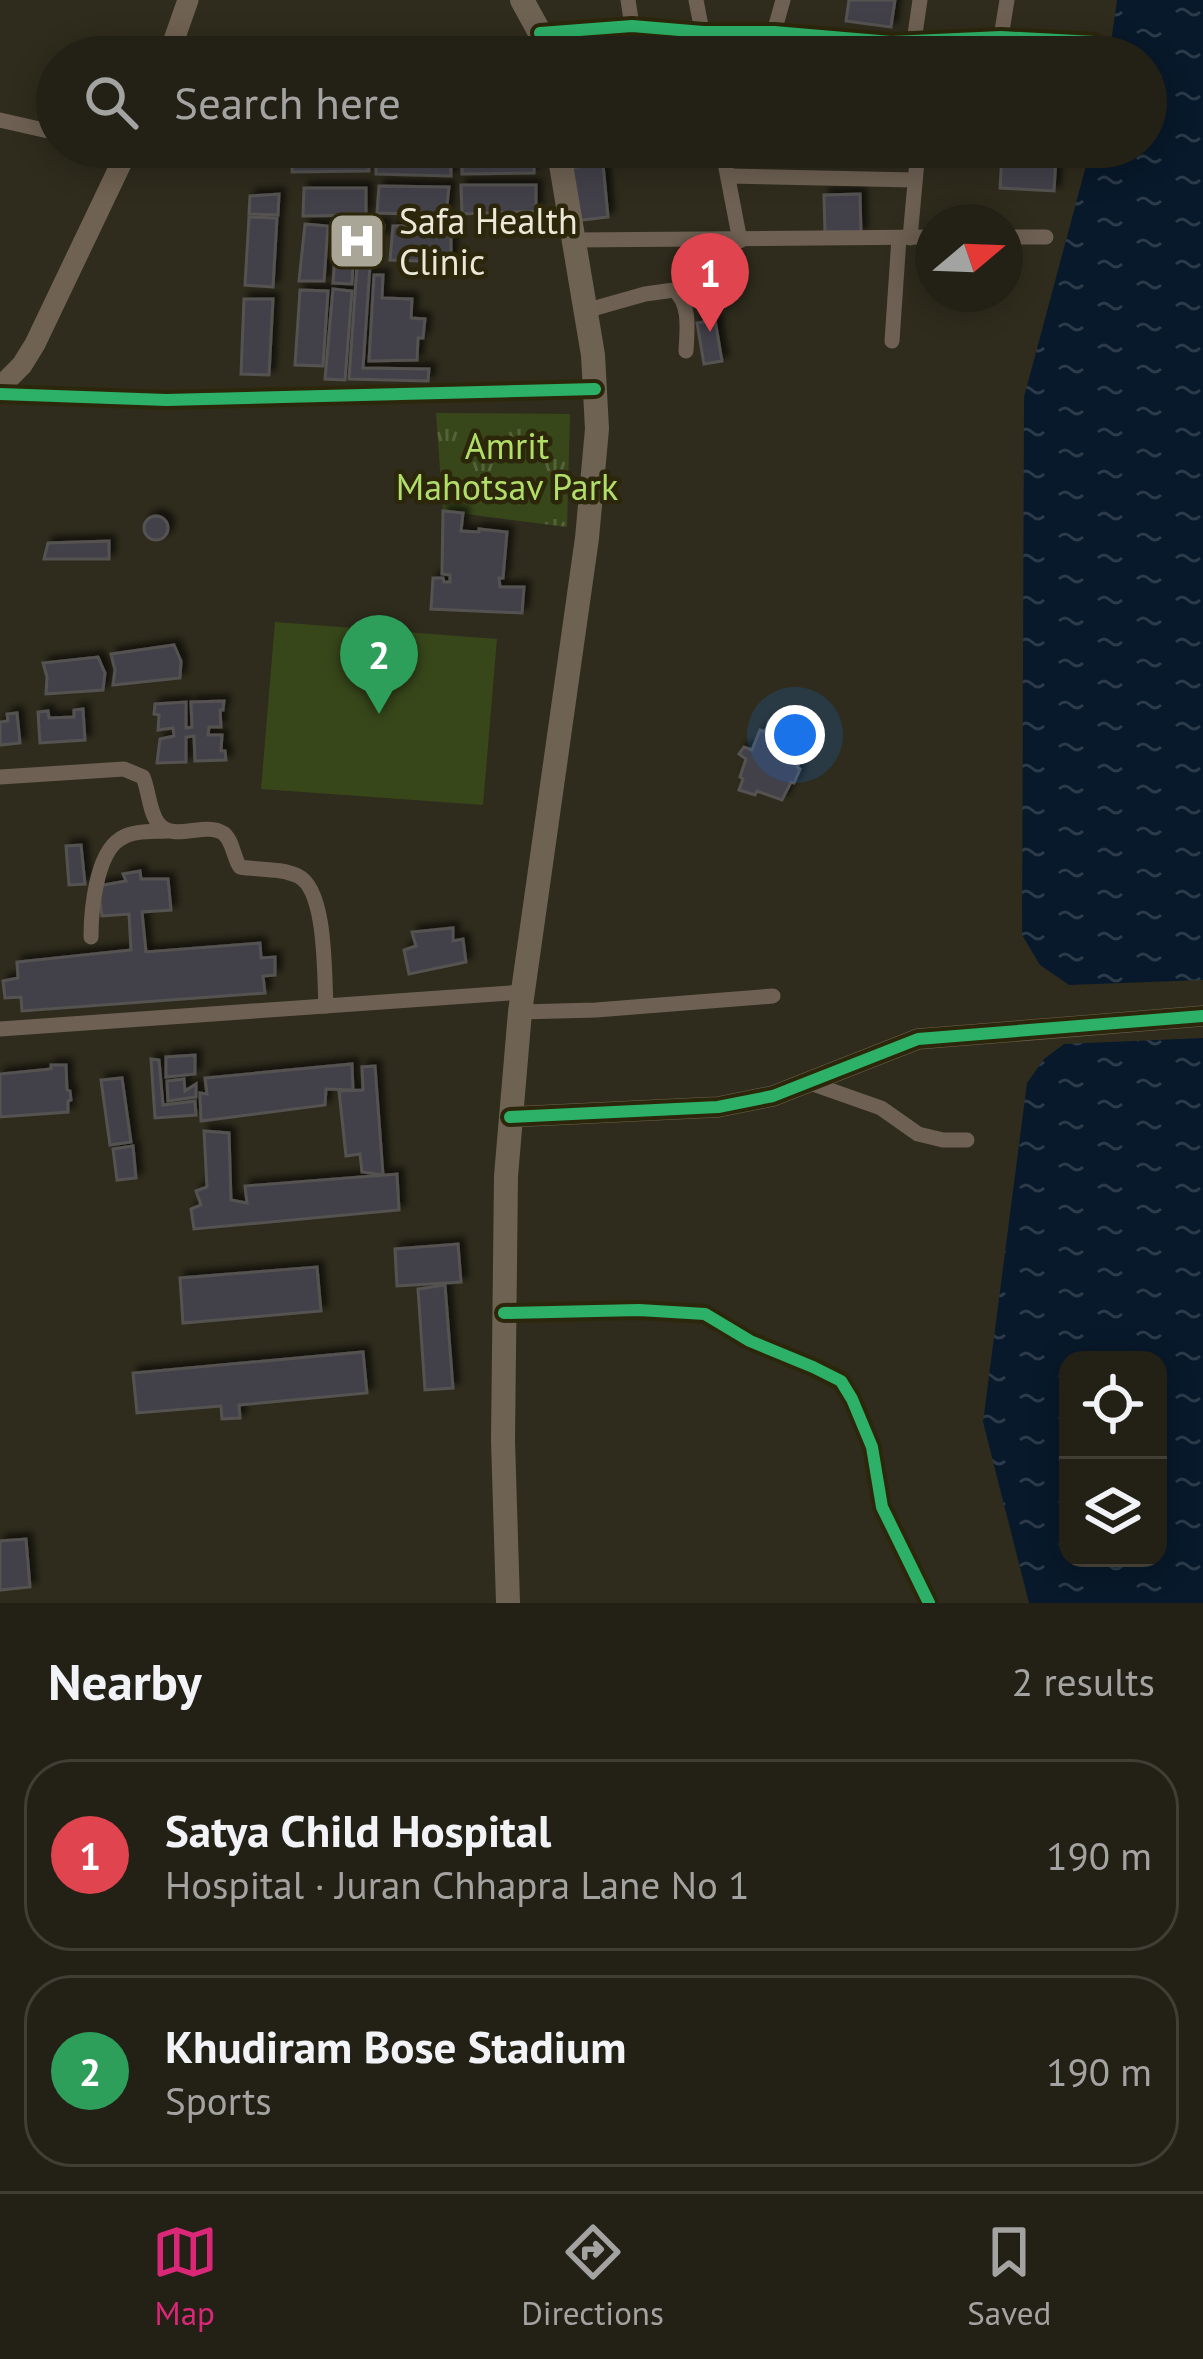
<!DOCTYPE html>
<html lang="en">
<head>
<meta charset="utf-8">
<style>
	body { margin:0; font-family:"PT Sans",sans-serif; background:#2f2e23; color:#f1f3f6 }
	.controls { position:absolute; right:36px; bottom:36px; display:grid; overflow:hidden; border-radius:24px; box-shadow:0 6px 30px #0003 }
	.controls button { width:108px; height:108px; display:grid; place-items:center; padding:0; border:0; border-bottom:3px solid #403e35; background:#232116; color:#f1f3f6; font:60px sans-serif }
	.compass { position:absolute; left:915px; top:204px; width:108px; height:108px; border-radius:50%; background:#232116; box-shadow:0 6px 30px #0003; rotate:71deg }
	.you { position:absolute; left:795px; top:735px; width:42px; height:42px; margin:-30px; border:9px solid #fff; border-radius:50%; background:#1a73e8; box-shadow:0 0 0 18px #1a73e833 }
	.badge { display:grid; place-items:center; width:78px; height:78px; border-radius:50%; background:#db2777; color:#fff; font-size:39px; font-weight:700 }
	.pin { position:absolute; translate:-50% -99px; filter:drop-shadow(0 3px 6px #0008) }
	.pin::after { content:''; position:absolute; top:63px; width:42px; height:36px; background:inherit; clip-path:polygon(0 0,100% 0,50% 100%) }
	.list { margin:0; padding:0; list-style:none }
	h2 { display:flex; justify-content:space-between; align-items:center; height:156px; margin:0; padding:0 48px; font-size:51px }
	h2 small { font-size:39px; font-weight:400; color:#a3a3a1 }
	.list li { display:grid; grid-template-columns:78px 1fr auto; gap:36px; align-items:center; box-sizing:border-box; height:192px; margin:0 24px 24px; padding:0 24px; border:3px solid #403e35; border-radius:48px }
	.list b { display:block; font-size:45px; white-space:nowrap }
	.list p { margin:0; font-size:39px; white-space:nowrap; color:#a3a3a1 }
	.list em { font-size:39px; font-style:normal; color:#a3a3a1 }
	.icon { flex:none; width:66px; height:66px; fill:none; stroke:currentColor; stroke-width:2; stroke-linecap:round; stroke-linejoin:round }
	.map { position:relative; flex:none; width:1203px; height:1603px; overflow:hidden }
	.search { position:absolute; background:#232116; box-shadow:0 6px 30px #0003; left:36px; right:36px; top:36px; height:132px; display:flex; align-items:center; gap:30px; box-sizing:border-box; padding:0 42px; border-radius:66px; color:#a3a3a1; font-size:45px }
	.sheet { height:588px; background:#232116 }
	nav { display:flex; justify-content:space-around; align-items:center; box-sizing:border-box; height:168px; border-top:3px solid #403e35; background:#232116; font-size:33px; color:#a3a3a1 }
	nav a { display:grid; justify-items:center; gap:6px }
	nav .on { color:#db2777 }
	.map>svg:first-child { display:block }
	.green { fill:#38471a }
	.park { fill:url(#park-tufts) }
	.water { fill:url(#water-ripples); fill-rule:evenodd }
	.building { fill:#434048; stroke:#555351; stroke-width:3; filter:url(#shadow) }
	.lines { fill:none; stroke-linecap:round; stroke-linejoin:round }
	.street { stroke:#6e6153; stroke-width:15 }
	.secondary { stroke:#706252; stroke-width:21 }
	.primary { stroke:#6e6253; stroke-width:24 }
	.cycleway-casing { stroke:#2c270b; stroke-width:20 }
	.cycleway { stroke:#2db169; stroke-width:12 }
	.labels { text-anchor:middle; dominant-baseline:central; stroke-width:9; stroke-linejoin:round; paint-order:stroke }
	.poi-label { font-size:36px; fill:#ebe8d8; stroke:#2c270b; text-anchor:start }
	.park-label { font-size:36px; fill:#b1de69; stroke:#2c270b }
</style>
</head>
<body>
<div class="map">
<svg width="1203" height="1603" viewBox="0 0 1203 1603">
	<defs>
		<pattern id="park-tufts" width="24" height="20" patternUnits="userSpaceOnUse" patternTransform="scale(3)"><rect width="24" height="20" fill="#38471a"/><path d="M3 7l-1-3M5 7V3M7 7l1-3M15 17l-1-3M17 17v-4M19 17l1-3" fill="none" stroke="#55623b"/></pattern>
		<pattern id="water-ripples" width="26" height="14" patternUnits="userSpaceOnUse" patternTransform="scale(3)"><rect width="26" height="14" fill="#08192b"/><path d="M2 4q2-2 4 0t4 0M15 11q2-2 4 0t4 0" fill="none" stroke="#2c3a49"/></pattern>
		<filter id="shadow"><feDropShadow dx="5.5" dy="-5.5" stdDeviation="3" flood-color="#0009"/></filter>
	</defs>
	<rect width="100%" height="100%" fill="#2f2c1d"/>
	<path class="green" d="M275,622L497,639L483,805L261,789Z"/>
	<path class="park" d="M436,413L570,414L567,527L443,511Z"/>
	<g class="water">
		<path d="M1117,0H1203V980L1069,985L1040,965L1022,935L1024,397L1091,147H1146V57H1109Z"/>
		<path d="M1203,1038V1603H1029L983,1422L1027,1083L1044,1059L1064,1044ZM1068,1360H1158V1558H1068Z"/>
	</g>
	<g class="building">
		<path d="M849,0H895L891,27L846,21Z"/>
		<path d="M143,147H190L185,162L161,153L158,162L140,155Z"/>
		<path d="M293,147H368L369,171L292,172Z"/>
		<path d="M376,147H451V176L376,174Z"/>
		<path d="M462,147H534V173L462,174Z"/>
		<path d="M1002,155L1056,159L1054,191L1000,188Z"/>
		<path d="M603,164L608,217L574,221L568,168Z"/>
		<path d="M461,185H536V211L462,214Z"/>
		<path d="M379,186L449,187L446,215L377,213Z"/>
		<path d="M304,188H366V215L303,216Z"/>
		<path d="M279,194L278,215L249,214L250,196Z"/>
		<path d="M860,194L861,233L825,234L824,195Z"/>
		<path d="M249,217L277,218L273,287L245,285Z"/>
		<path d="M360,222L384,225L383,238L372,237L363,368L429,369L428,381L349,379Z"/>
		<path d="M305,224L328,226L324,281H299Z"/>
		<path d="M337,225H355L352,284L333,283Z"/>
		<path d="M451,225V268L420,269V261L390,260L393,226Z"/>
		<path d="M374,275H383L382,298L412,299L411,318L425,319L423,338H418L417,360L369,361Z"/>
		<path d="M333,289L352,291L345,380L325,379Z"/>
		<path d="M300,290L328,291L323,366L295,365Z"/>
		<path d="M244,299H273L269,375L241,374Z"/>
		<path d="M715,320L722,361L704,364L697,323Z"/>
		<path d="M443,511L463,513L461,531L479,532V529L507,532L503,578H499L500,587H524L522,613L431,609L433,578H443L444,582H450V575L442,574Z"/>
		<circle cx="156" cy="528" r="12"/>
		<path d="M109,541V559H44L48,543Z"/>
		<path d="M174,645L181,661L180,678L113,685L115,670L111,654Z"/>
		<path d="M98,657L105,673L103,690L46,694L47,677L43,663Z"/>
		<path d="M224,701L223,710H220L221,727H209L208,735H222L221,751H225L226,760L195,761L194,736L186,737V762L157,763L160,739L174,736L173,728L158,730L159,715L154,714L155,704L186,702V728L192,727L191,702Z"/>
		<path d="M83,709L85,740L40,743L38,712L48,711L49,718L74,717V710Z"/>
		<path d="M17,713L20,743L0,745V722L8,721L7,714Z"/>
		<path d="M769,721L787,730L782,740L806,749L797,767L800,769L794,783L791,782L782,800L757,791L755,795L739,790L743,779L740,777L746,759L739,754L744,747L752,750L760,730L765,732Z"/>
		<path d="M81,845L85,884L69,885L66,846Z"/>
		<path d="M140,871L141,879H168L171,910L142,912L146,952L260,943L261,958L275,957V975L263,976L265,993L22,1011L21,997L5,998L3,981L18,978L17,962L131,950L129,914L102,916L98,886L126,881L123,874Z"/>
		<path d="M453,928V941L463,939L466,962L409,974L404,950L416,946L412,932Z"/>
		<path d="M195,1055V1074L166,1077V1057Z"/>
		<path d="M151,1059L159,1060L163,1105L195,1101L196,1115L155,1118Z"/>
		<path d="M352,1064L353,1090L326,1089L325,1105L201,1121L200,1093L207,1094L205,1078Z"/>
		<path d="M51,1065H66L67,1090L70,1091L71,1100L68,1101V1112L0,1117V1074L51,1069Z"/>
		<path d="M375,1066L383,1175L362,1172L360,1154L346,1156L339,1091L363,1090L362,1067Z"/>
		<path d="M122,1078L131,1142L110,1145L101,1080Z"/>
		<path d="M184,1079L185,1091L196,1084V1097L168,1101L167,1081Z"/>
		<path d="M204,1131L229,1133L231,1200L247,1203L245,1186L397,1174L399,1210L194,1229L191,1209L201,1205L196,1191L207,1187Z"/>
		<path d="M133,1146L136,1178L117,1180L113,1149Z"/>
		<path d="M458,1244L461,1282L397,1286L395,1249Z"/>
		<path d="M317,1267L321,1311L183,1323L180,1278Z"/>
		<path d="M445,1285L453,1388L425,1390L418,1289Z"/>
		<path d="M363,1352L367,1393L239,1405L240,1418L222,1419L221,1406L137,1413L133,1373Z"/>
		<path d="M26,1539L30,1587L0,1590V1541Z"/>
	</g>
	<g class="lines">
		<g class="street">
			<path d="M628,0L632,26"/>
			<path d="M696,0L707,57"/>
			<path d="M774,32L783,0"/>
			<path d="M540,33L632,26L703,32H774L891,42L1001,37L1095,42"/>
			<path d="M1001,37L1007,0"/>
			<path d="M914,41L920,0"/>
			<path d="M0,120L57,133"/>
			<path d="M722,147L740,241"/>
			<path d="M729,176L915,180"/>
			<path d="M1005,237H1046"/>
			<path d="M910,238L917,161L915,147"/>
			<path d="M573,240L933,237"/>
			<path d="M585,311L645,294L674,290C691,304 687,330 686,351"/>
			<path d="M892,341L899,238"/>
			<path d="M0,394L166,400L595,389"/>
			<path d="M0,777L124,769L143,777C149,791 149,811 158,823C173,843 204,821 223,833C233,840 233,857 240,867C259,870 281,868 298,876C327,890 324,976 326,1006"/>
			<path d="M91,937C91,911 96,854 120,839C133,830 153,832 167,831"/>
			<path d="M520,1012L596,1010L773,996"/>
			<path d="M0,1029L523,992"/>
			<path d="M810,1083L881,1108L918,1134L943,1140H967"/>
			<path d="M504,1313L639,1310L705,1314L750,1341L813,1367L841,1381L852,1399L872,1447L882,1507L929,1603"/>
		</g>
		<g class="secondary">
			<path d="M168,57L188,0"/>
			<path d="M0,387L22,365L35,344L129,147"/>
			<path d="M510,1117L718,1107L773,1096L918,1039L1203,1016"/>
		</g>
		<g class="primary">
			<path d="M522,0L540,33L543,57"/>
			<path d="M508,1603L503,1440L506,1176L520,1012L587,538L597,429L593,355L558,147"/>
		</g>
		<g class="cycleway-casing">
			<g id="cycleway">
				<path d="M540,33L632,26L703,32H774L891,42L1001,37L1095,42"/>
				<path d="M0,394L166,400L595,389"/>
				<path d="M510,1117L718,1107L773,1096L918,1039L1203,1016"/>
				<path d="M504,1313L639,1310L705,1314L750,1341L813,1367L841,1381L852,1399L872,1447L882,1507L929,1603"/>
			</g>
		</g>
		<use href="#cycleway" class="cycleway"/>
	</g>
	<defs>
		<g id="hospital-square" transform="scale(3)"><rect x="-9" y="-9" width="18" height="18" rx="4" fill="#a9a697" stroke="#2c270b"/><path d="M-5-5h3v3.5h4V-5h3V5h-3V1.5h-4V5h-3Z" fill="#fff"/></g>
	</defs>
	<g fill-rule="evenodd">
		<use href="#hospital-square" x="357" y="241"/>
	</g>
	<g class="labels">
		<g class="poi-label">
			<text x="399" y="220">Safa Health<tspan x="399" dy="41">Clinic</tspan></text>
		</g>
		<g class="park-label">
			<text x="507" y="445">Amrit<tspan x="507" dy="41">Mahotsav Park</tspan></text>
		</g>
	</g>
</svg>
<div class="controls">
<button><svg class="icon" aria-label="locate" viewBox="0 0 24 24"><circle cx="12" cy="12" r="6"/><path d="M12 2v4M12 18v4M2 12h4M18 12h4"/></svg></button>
<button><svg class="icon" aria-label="layers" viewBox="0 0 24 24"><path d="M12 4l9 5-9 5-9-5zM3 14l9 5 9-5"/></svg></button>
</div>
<svg class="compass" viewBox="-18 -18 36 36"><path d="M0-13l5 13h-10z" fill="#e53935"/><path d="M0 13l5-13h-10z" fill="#a3a3a1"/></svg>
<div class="you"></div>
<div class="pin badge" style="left:710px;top:332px;background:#e0444e">1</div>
<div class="pin badge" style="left:379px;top:714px;background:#2e9e5b">2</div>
<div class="search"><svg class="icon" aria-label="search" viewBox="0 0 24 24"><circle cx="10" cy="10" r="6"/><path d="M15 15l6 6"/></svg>Search here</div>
</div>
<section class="sheet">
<h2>Nearby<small>2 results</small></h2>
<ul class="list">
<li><span class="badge" style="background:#e0444e">1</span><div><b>Satya Child Hospital</b><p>Hospital · Juran Chhapra Lane No 1</p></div><em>190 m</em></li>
<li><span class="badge" style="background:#2e9e5b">2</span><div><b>Khudiram Bose Stadium</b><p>Sports</p></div><em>190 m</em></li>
</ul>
</section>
<nav>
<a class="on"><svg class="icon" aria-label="map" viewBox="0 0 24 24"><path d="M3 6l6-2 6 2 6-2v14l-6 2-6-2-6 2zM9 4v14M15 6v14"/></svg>Map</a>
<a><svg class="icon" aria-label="directions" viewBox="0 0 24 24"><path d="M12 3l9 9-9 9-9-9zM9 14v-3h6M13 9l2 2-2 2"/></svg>Directions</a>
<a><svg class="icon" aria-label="saved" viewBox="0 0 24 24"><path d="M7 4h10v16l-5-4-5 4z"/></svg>Saved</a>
</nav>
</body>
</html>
